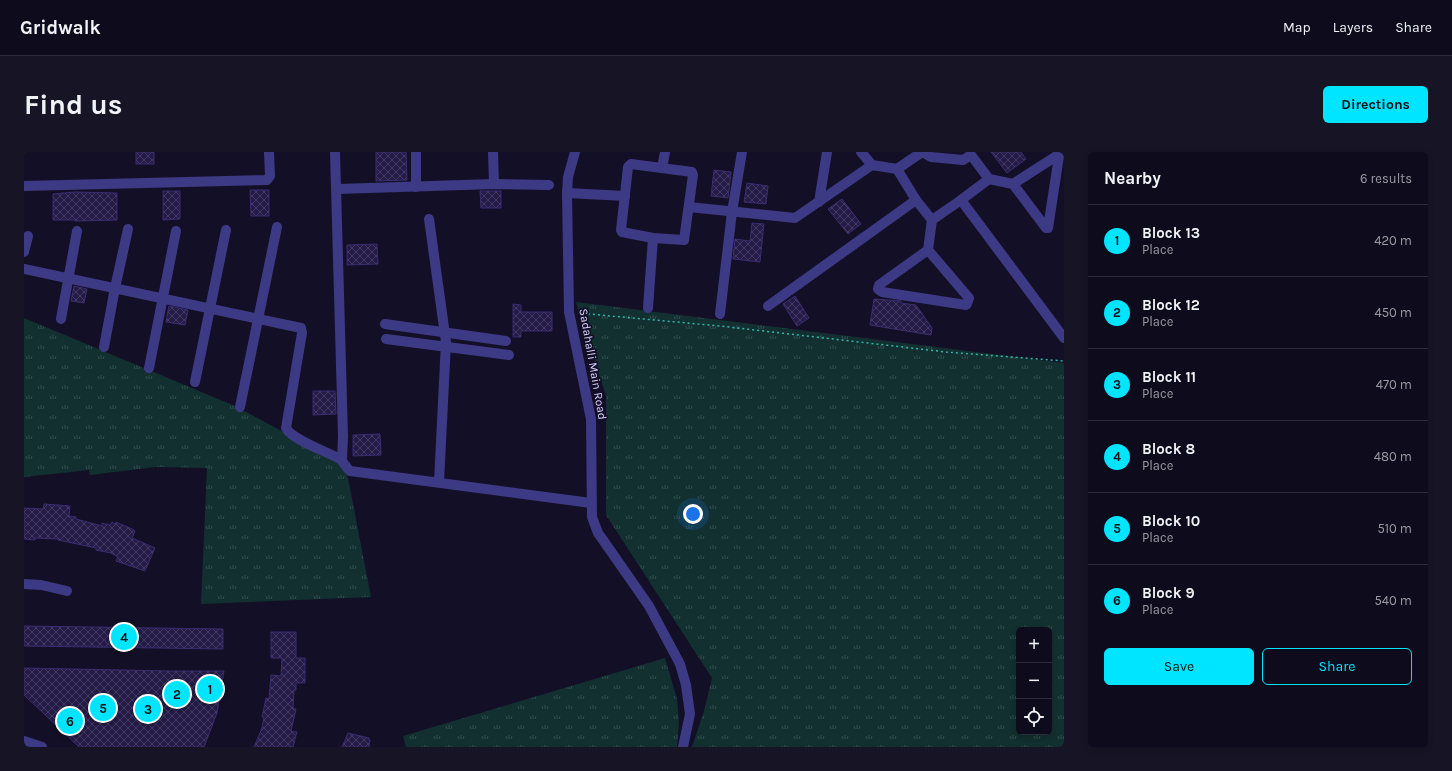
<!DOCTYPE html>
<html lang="en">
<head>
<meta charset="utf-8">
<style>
	body { margin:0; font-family:Karla,sans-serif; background:#171425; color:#f1f3f6 }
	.controls { position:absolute; right:12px; bottom:12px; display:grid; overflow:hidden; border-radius:6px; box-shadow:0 2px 6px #0003 }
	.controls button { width:36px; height:36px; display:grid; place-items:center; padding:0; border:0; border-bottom:1px solid #2e2b3b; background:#0e0b1c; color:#f1f3f6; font:20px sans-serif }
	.you { position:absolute; left:669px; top:362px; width:14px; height:14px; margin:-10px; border:3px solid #fff; border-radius:50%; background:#1a73e8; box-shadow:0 0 0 6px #1a73e833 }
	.badge { display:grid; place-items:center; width:26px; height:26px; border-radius:50%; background:#00e5ff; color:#111; font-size:13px; font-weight:700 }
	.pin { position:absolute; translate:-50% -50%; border:2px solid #fff; box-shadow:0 1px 4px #0006 }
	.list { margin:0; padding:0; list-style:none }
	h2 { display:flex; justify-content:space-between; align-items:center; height:52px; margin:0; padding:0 16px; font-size:17px }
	h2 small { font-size:13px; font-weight:400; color:#9b9ba3 }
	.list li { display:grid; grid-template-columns:26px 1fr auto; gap:12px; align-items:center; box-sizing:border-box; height:72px; padding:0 16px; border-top:1px solid #2e2b3b }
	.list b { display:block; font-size:15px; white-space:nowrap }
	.list p { margin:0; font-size:13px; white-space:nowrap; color:#9b9ba3 }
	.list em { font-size:13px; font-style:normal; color:#9b9ba3 }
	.actions { display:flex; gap:8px; padding:12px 16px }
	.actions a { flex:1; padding:9px 0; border:1px solid #00e5ff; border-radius:6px; text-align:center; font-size:14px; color:#00e5ff }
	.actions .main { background:#00e5ff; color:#111 }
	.icon { flex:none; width:22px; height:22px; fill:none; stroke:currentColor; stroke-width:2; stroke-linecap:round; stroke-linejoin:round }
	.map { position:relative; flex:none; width:1040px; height:595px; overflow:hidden; border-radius:6px }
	header { display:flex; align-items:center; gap:24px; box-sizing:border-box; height:56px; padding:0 20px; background:#0e0b1c; border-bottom:1px solid #2e2b3b }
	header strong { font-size:19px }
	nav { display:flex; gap:22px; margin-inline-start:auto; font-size:14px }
	.intro { display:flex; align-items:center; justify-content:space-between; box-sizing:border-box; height:96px; padding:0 24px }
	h1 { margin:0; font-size:28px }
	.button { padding:10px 18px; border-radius:6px; background:#00e5ff; color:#111; font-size:14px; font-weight:700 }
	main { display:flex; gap:24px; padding:0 24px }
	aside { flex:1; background:#0e0b1c; border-radius:6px; box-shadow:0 2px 6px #0003 }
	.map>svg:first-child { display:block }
	.grass { fill:url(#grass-tufts); fill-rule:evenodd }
	.building { fill:url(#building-cross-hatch); stroke:#3b2d73 }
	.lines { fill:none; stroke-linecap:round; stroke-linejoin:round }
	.path { stroke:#2fb8b0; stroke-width:1.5; stroke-dasharray:2 3; stroke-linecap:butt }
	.minor { stroke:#3d3a85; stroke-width:10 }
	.labels { text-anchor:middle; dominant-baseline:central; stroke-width:3.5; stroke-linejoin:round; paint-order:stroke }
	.street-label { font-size:12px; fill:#d9d4ff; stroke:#130f26 }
</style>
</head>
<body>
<header>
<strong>Gridwalk</strong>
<nav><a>Map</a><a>Layers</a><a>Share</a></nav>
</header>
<div class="intro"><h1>Find us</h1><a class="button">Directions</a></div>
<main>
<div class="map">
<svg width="1040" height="595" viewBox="0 0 1040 595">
	<defs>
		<pattern id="grass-tufts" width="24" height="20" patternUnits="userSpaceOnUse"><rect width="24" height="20" fill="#12302f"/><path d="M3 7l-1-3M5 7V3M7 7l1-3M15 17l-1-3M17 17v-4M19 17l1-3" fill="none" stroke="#344d4e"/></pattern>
		<pattern id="building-cross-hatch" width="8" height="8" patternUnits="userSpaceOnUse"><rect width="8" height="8" fill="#241b47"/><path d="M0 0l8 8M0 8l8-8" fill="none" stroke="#433b63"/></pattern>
	</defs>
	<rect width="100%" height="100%" fill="#130f26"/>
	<g class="grass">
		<path d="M552,150L1040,211V595H668L680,559L688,526L582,363V244ZM995,478H1025V580H995Z"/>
		<path d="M0,166L211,254L317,311L324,326L347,445L177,452L183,316L131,315L66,323L65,318L0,325Z"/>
		<path d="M641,506L653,547L655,571L653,595H382L379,584Z"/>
	</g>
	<g class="building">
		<rect x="112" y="0" width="18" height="12"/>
		<path d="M352,0H382L383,28L352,29Z"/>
		<path d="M967,0H997L1002,7L983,21Z"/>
		<path d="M690,18L707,20L704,46L687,44Z"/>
		<path d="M723,31L744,34L742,52L720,50Z"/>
		<path d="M226,38H245V64H227Z"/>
		<path d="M139,39H156V67L139,68Z"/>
		<path d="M456,39H477V56H457Z"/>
		<path d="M51,40L93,41V68L51,69V68H29V42Z"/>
		<path d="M818,47L837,72L824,82L804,57Z"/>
		<path d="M728,71L740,72L736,110L709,107L711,87L726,89Z"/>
		<path d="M353,92L354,112L323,113V93Z"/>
		<path d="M50,134L63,137L60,151L47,149Z"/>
		<path d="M771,144L785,166L773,174L759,152Z"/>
		<path d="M850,147L877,149V151L892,153L908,176L907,183L846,173Z"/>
		<path d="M489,152L497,153V160H528V179H497V185H489Z"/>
		<path d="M145,154L164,158L161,173L142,170Z"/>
		<path d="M289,239H311L312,262L289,263Z"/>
		<path d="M356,282L357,303L329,304V283Z"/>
		<path d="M20,352L46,354L45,364L52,365V367L78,374V371L86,373L88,370L91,372L92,370L108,377L111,379L108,386L131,396L121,419L92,409L94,405L87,401L72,398V396L34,388V387L11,386V388L0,387V356L19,357Z"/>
		<path d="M0,474L199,477V497L0,494Z"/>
		<path d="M247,480H272V506H281V531H272V538H270L269,556L272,557L267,579L273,580L269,595H230L238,576L240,565H238L242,546L245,547L247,523L257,524L258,506H247Z"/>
		<path d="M0,516L146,519H200L193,561L180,595H55L0,543Z"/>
		<path d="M324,581L345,586V588H346L345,595H318Z"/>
	</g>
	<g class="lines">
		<path class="path" d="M554,161L696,174L922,200L1040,209"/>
		<g class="minor">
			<path d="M311,0L319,284L318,308"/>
			<path d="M392,0V35"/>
			<path d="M469,0L470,32"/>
			<path d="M551,0L544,25L543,41L545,160L567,267L568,365L574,381L579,388L625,454L656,512L662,533L666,562L659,595"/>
			<path d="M837,0L848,13L873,17"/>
			<path d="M607,12L668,20L669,23L660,88L629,86L598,80L597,78L604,15Z"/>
			<path d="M638,16L641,0"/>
			<path d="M965,27L989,32L1022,76H1024L1035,4L1034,3L989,32"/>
			<path d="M0,34L243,28L246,24L245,0"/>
			<path d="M313,37L470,32L525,33"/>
			<path d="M543,41L601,44"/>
			<path d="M937,48L1040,186"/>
			<path d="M795,50L803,0"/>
			<path d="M665,55L771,66L848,13"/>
			<path d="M405,67L422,190L415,330"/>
			<path d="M904,98L945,146L943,152L942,153L858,140L854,137L855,133L904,98L908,68L892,48L873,17L898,0L907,5L939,8L947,3L965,27L937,48L908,68"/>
			<path d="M0,100L4,84"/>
			<path d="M0,117L277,176L278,181L262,276C268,288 304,300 316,307C320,310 322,316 326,319L567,351"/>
			<path d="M744,154L892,48"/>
			<path d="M624,156L629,86"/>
			<path d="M696,162L708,60L718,0"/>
			<path d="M37,167L53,79"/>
			<path d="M361,172L482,189"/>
			<path d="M362,187L485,203"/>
			<path d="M80,195L91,136L104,77"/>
			<path d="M125,216L152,79"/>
			<path d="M171,230L202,78"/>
			<path d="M216,255L253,75"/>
			<path d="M0,432L17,433L43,439"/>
			<path d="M0,589L18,595"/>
		</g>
	</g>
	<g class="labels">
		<g class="street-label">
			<text transform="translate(569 212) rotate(80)">Sadahalli Main Road</text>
		</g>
	</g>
</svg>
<div class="controls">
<button>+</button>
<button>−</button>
<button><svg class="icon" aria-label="locate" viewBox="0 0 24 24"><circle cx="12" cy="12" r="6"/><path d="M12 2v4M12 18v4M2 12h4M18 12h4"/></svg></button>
</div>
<div class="you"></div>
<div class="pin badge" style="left:186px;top:537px">1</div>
<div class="pin badge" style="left:153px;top:542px">2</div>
<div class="pin badge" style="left:124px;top:557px">3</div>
<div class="pin badge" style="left:100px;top:485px">4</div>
<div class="pin badge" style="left:79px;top:556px">5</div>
<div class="pin badge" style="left:46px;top:569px">6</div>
</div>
<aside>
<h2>Nearby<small>6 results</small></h2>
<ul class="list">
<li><span class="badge">1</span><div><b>Block 13</b><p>Place</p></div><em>420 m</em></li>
<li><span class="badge">2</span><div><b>Block 12</b><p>Place</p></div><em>450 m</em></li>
<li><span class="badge">3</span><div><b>Block 11</b><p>Place</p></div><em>470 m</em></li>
<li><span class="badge">4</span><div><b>Block 8</b><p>Place</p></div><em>480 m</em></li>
<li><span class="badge">5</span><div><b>Block 10</b><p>Place</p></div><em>510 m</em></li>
<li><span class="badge">6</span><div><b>Block 9</b><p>Place</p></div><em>540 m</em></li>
</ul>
<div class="actions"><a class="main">Save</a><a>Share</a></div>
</aside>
</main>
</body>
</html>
